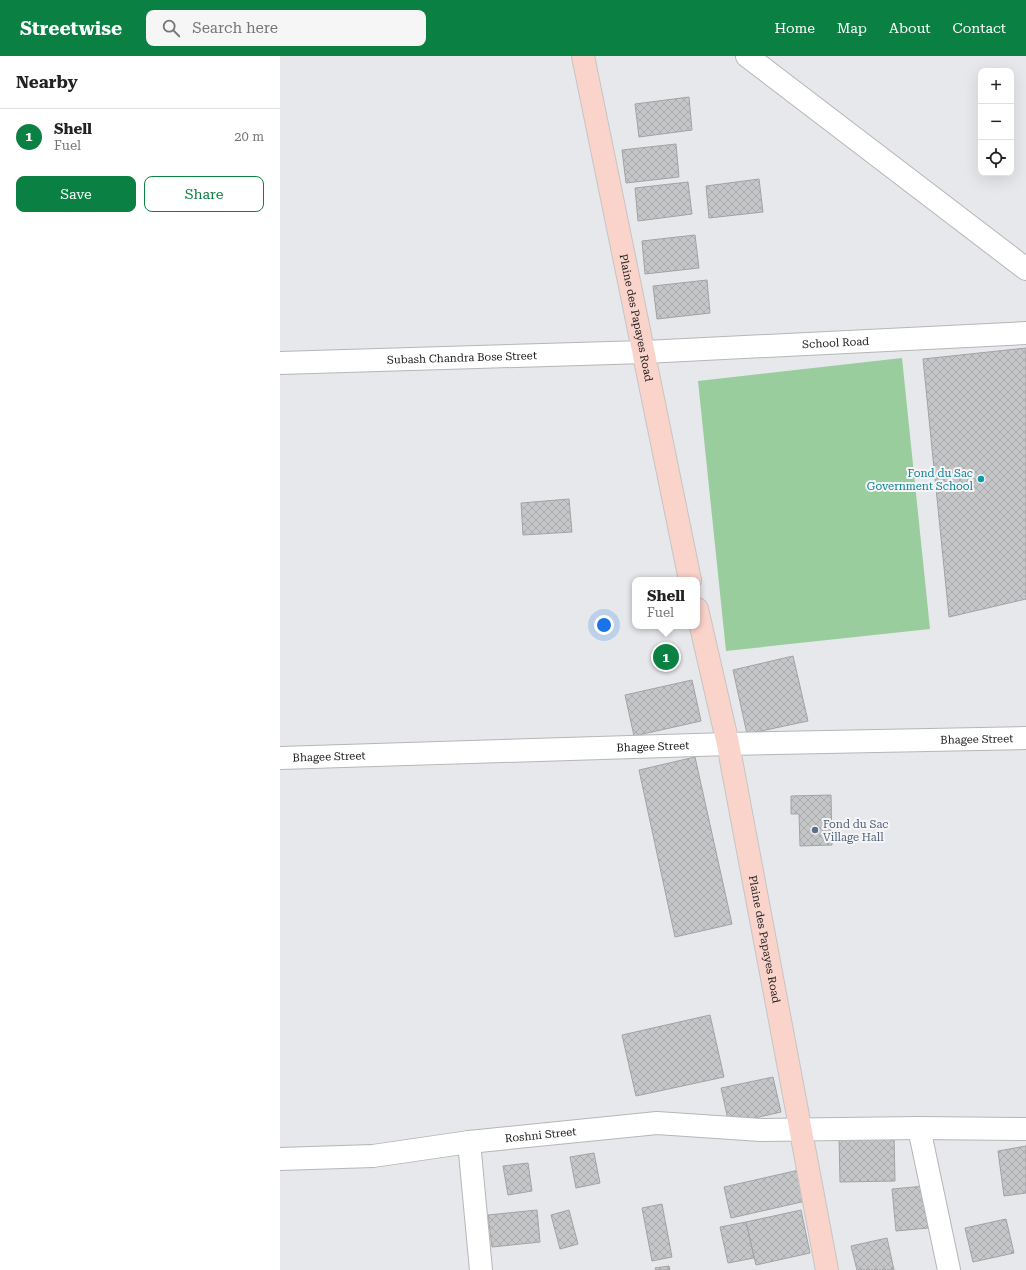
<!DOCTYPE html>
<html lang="en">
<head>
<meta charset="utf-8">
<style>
	body { margin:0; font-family:"Roboto Serif",serif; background:#f6f6f6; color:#222 }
	.controls { position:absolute; right:12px; top:12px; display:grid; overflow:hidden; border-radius:8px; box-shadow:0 4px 16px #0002 }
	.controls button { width:36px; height:36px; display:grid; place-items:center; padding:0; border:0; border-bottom:1px solid #e0e0e0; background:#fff; color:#222; font:20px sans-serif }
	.you { position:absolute; left:324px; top:569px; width:14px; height:14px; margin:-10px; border:3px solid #fff; border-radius:50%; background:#1a73e8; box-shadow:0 0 0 6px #1a73e833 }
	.badge { display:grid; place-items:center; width:26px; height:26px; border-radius:50%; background:#0b8043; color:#fff; font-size:13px; font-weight:700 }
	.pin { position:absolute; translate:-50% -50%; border:2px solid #fff; box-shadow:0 1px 4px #0006 }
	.popup { position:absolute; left:352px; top:521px; width:68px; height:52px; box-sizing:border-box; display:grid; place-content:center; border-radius:8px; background:#fff; filter:drop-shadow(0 1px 3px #0005); font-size:13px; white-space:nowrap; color:#767676 }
	.popup b { font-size:15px; color:#222 }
	.popup::after { content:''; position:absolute; left:50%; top:100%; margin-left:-8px; border:8px solid transparent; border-top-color:#fff }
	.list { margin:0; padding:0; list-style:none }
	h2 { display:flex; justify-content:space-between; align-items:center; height:52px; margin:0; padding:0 16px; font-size:17px }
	h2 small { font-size:13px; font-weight:400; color:#767676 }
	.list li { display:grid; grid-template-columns:26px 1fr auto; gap:12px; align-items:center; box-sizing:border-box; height:56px; padding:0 16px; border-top:1px solid #e0e0e0 }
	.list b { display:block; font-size:15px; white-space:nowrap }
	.list p { margin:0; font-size:13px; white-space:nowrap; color:#767676 }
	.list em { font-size:13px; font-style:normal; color:#767676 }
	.actions { display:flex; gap:8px; padding:12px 16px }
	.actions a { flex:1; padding:9px 0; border:1px solid #0b8043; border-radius:8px; text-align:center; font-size:14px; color:#0b8043 }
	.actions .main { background:#0b8043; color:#fff }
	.icon { flex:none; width:22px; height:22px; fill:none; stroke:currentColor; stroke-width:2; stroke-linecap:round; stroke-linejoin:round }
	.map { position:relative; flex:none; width:746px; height:1214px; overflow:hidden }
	header { display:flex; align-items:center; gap:24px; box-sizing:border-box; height:56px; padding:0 20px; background:#0b8043; color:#fff }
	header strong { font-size:19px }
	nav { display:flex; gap:22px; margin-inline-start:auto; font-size:14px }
	.search { width:280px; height:36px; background:#f6f6f6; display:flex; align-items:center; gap:10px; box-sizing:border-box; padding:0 14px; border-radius:8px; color:#767676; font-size:15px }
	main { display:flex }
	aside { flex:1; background:#fff }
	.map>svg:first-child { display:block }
	.garden { fill:#9acd9d }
	.building { fill:url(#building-cross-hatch); stroke:#a3a3a6 }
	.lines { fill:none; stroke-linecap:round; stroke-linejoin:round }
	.minor-casing { stroke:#b6b6b8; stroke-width:24 }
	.major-casing { stroke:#c5c5c5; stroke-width:24 }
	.minor { stroke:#fff; stroke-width:22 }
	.major { stroke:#fad3cb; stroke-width:22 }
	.culture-dot { fill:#0f9aa8; stroke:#f5f5f8; stroke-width:1.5 }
	.service-dot { fill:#5c6f8a; stroke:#f5f5f8; stroke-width:1.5 }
	.labels { text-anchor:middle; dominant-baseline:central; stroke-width:4; stroke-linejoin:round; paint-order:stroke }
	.street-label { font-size:11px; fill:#202021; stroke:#f5f5f8 }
	.culture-label { font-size:11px; fill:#0d838f; stroke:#f5f5f8; text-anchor:end }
	.service-label { font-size:11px; fill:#4e5e75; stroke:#f5f5f8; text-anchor:start }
</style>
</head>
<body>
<header>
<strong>Streetwise</strong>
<div class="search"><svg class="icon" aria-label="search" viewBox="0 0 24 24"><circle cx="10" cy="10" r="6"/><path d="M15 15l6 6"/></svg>Search here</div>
<nav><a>Home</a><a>Map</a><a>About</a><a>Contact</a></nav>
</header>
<main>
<aside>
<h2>Nearby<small></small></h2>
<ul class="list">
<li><span class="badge">1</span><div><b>Shell</b><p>Fuel</p></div><em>20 m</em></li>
</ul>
<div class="actions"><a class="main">Save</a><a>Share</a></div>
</aside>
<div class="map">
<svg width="746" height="1214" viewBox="0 0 746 1214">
	<defs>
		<pattern id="building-cross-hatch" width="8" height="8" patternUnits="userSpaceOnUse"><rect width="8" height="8" fill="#c5c6c8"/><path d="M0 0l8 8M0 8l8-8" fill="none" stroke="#a9aaac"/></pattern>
	</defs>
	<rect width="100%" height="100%" fill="#e7e8eb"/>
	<path class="garden" d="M622,302L650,573L446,595L418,325Z"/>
	<g class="building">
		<path d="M409,41L412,74L359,81L355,48Z"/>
		<path d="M396,88L399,121L346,127L342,94Z"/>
		<path d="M479,123L483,156L429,162L426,130Z"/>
		<path d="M408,126L412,158L358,165L355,132Z"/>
		<path d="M415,179L419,212L365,218L362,185Z"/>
		<path d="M427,224L430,257L377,263L373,230Z"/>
		<path d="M746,292V543L669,561L643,303Z"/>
		<path d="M289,443L292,476L243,479L241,447Z"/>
		<path d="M513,600L528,665L467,678L453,614Z"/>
		<path d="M412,624L421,665L354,680L345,639Z"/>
		<path d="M415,701L452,868L395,881L359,714Z"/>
		<path d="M551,739L552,789L520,790L519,758H511V740Z"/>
		<path d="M430,959L444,1021L356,1040L342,979Z"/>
		<path d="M493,1021L501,1056L449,1068L441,1032Z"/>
		<path d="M614,1079L615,1125L560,1126L559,1080Z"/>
		<path d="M746,1090V1137L724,1140L718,1095Z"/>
		<path d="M314,1097L320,1127L296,1132L290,1101Z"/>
		<path d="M248,1107L252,1135L228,1139L223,1110Z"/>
		<path d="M519,1114L526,1145L451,1162L444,1131Z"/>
		<path d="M645,1130L648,1172L616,1175L612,1133Z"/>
		<path d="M382,1148L392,1201L372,1205L362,1152Z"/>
		<path d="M257,1154L260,1186L212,1191L208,1159Z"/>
		<path d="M289,1154L298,1188L280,1193L271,1159Z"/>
		<path d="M521,1154L530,1197L476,1209L466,1166Z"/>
		<path d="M726,1163L734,1197L693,1206L685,1172Z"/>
		<path d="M466,1166L474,1202L448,1207L440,1171Z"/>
		<path d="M607,1182L614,1214H577L571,1190Z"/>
		<path d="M389,1210L390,1214H376L375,1212Z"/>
	</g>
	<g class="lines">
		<g class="minor-casing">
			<g id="minor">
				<path d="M467,0L746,213"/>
				<path id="s1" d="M0,307L365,296L746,277"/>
				<path id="s2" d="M0,702L448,688L746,682"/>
				<path d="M639,1072L669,1214"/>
				<path d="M189,1086L201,1214"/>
				<path id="s3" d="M0,1103L93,1100L189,1086L377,1067L481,1074L639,1072L746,1073"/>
			</g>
		</g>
		<g class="major-casing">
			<g id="major">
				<path id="s4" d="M303,0L410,524"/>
				<path id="s5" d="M417,553L448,688L547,1214"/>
			</g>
		</g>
		<use href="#minor" class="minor"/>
		<use href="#major" class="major"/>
	</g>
	<circle class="culture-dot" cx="701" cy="423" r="4"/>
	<circle class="service-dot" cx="535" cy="774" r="4"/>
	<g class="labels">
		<g class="street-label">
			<text stroke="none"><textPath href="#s4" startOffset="267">Plaine des Papayes Road</textPath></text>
			<text stroke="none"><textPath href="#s1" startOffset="556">School Road</textPath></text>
			<text stroke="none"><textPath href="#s1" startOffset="182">Subash Chandra Bose Street</textPath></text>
			<text stroke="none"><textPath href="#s2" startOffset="697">Bhagee Street</textPath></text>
			<text stroke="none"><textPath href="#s2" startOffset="373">Bhagee Street</textPath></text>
			<text stroke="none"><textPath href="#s2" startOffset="49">Bhagee Street</textPath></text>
			<text stroke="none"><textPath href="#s5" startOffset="337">Plaine des Papayes Road</textPath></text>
			<text stroke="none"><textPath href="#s3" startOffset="262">Roshni Street</textPath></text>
		</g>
		<g class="culture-label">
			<text x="693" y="417">Fond du Sac<tspan x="693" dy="13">Government School</tspan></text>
		</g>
		<g class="service-label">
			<text x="543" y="768">Fond du Sac<tspan x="543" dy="13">Village Hall</tspan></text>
		</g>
	</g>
</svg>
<div class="controls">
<button>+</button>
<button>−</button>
<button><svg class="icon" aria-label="locate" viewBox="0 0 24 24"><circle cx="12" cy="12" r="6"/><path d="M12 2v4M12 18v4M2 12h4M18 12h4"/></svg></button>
</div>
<div class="you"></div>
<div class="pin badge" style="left:386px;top:601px">1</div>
<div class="popup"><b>Shell</b>Fuel</div>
</div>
</main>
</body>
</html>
